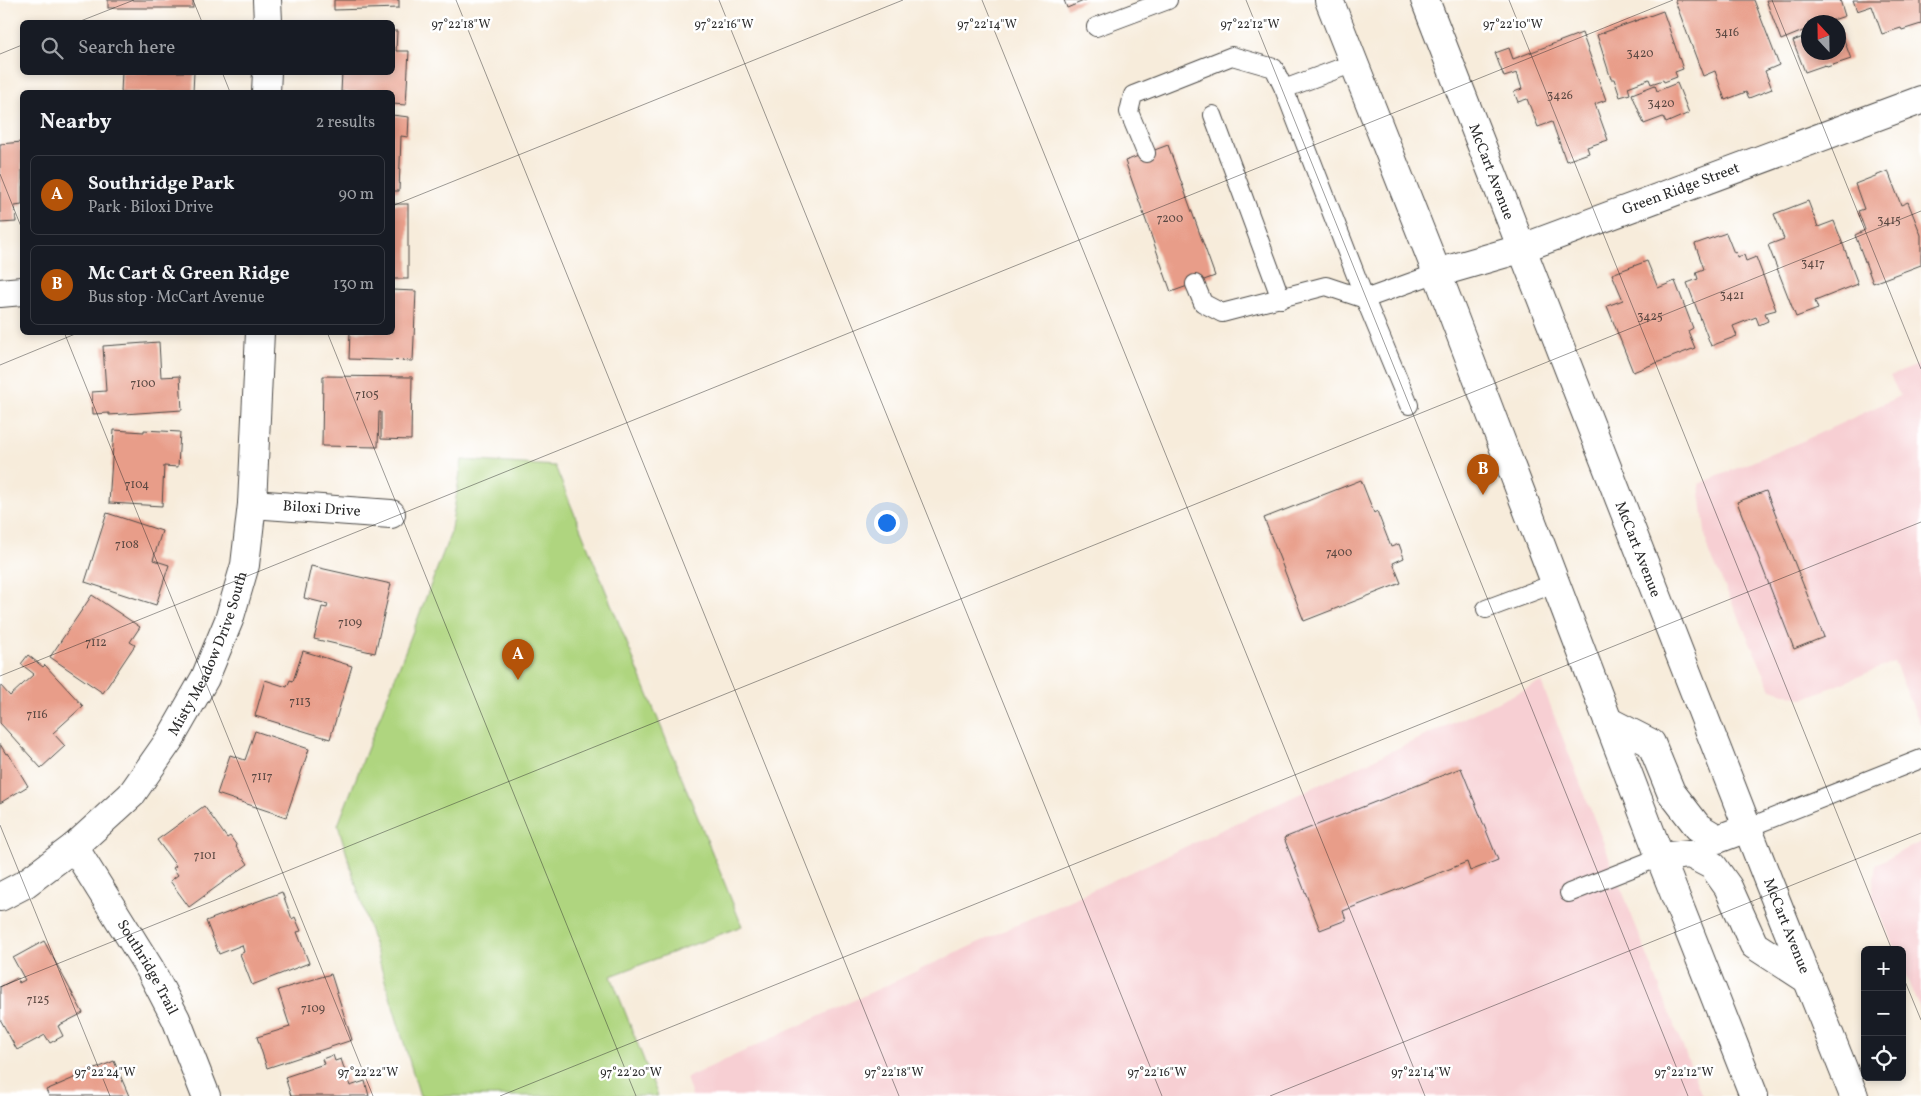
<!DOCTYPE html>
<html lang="en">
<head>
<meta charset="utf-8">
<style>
	body { margin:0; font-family:Vollkorn,serif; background:#20242c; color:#f1f3f6 }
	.controls { position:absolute; right:15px; bottom:15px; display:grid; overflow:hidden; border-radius:8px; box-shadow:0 2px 8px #0003 }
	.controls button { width:45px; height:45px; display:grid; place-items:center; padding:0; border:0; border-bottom:1px solid #363941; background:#171b24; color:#f1f3f6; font:25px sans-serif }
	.compass { position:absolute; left:1801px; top:15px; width:45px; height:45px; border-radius:50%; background:#171b24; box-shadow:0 2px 8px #0003; rotate:338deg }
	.you { position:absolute; left:886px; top:522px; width:18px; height:18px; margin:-12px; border:4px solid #fff; border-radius:50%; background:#1a73e8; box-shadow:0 0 0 8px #1a73e833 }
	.badge { display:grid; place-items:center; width:32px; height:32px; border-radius:50%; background:#b45309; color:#fff; font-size:16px; font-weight:700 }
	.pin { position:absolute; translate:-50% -41px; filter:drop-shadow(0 1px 2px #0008) }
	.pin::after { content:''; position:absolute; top:26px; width:18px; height:15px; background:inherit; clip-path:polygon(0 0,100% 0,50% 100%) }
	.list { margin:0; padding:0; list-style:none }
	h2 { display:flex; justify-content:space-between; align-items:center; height:65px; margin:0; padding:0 20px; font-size:21px }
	h2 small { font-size:16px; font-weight:400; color:#9ea1a6 }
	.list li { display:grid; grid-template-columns:32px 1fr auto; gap:15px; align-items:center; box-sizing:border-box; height:80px; margin:0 10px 10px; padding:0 10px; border:1px solid #363941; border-radius:8px }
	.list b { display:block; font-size:19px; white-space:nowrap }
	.list p { margin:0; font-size:16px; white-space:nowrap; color:#9ea1a6 }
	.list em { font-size:16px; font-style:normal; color:#9ea1a6 }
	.icon { flex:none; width:28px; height:28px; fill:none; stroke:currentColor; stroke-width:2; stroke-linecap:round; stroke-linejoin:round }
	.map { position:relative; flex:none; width:1921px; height:1096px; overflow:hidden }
	.search { position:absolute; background:#171b24; box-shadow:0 2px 8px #0003; left:20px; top:20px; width:375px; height:55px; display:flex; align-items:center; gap:12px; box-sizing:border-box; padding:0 18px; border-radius:8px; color:#9ea1a6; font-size:19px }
	.panel { position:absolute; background:#171b24; box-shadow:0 2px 8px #0003; left:20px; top:90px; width:375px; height:245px; border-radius:8px }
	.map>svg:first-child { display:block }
	.built { fill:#f7cfd3 }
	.green { fill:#afd57f; stroke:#6d8055 }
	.building { fill:#e89d89 }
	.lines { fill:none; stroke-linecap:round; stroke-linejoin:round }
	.lane-casing { stroke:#4a4845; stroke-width:20 }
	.street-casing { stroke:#4a4845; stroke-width:30 }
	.secondary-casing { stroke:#4a4845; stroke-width:30 }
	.lane { stroke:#fff; stroke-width:18 }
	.street { stroke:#fff; stroke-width:28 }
	.secondary { stroke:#fff; stroke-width:28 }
	.ticks { fill:none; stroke:#2b2b2b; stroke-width:1; stroke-opacity:0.45 }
	.labels { text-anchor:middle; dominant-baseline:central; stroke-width:5; stroke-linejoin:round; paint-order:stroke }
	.number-label { font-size:12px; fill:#5a4842 }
	.street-label { font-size:15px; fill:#2b2b2b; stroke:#fff }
	.ticks-label { font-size:12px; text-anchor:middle; fill:#2b2b2b; stroke:#fff; stroke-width:5; stroke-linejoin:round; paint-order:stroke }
</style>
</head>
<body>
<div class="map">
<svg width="1921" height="1096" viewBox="0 0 1921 1096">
	<rect width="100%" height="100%" fill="#fff"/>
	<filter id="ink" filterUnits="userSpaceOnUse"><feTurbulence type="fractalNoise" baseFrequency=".02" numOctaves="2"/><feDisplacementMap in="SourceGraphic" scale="10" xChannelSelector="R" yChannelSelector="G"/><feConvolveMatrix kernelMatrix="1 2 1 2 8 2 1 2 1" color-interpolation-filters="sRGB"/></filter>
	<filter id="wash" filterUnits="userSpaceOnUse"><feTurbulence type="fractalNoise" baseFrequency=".0096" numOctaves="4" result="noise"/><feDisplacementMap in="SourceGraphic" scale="20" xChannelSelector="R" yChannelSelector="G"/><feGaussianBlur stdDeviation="1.12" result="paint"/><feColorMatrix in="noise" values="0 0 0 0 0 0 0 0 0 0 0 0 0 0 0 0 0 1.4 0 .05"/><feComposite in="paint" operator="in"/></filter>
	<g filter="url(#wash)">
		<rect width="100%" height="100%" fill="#f7ecdb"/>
		<g class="built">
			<path d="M1921,364V726L1894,662L1803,699L1771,689L1707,547L1699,484L1805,440L1900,396L1890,376Z"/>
			<path d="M1541,682L1702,1096H692L686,1078Z"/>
			<path d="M1921,842V1013L1902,967V950H1895L1872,894L1876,864Z"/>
		</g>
		<path class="green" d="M462,460L555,466L742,926L611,976L658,1096H420L338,825L450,535Z"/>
		<g id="blocks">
			<g class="building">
				<rect x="108" y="0" width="85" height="8"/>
				<path d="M334,0H399V8L334,10Z"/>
				<path d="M1064,0H1086L1067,8Z"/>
				<path d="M1676,0H1754L1779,65L1765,71L1772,89L1749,98L1746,92L1725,100L1715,71L1703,76L1675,1Z"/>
				<path d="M1766,0H1840L1845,16L1827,22H1808V29L1781,40Z"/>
				<path d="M1853,0H1921V24L1902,30L1901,28L1882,34L1872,6L1857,11Z"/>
				<path d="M1663,11L1683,69L1675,72L1677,77L1664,82L1663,80L1651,84L1649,79L1628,87L1630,94L1620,97L1614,79H1611L1597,35Z"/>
				<path d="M1839,26L1851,59L1827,67L1825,65L1805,72L1793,41L1808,35V52H1838Z"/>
				<path d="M392,31H397L396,51H409L406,105L392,104V92H341L342,72H392Z"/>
				<path d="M1582,33L1606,100L1595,104L1608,140L1587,147L1589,153L1566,161L1552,122L1538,127L1527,99L1518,102L1514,92L1522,89L1517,73L1504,77L1495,53L1509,48L1513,59Z"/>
				<path d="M122,72H194L193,92H121Z"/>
				<path d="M1677,83L1689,113L1666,123L1663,117L1644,124L1632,94L1655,85L1657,91Z"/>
				<path d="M392,115L409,117L408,137L401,136L399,191H392Z"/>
				<path d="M22,142V205L15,206L16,222L0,223V144Z"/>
				<path d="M1168,145L1215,276L1171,292L1125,161Z"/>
				<path d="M1888,171L1901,205L1908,202L1921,235V265L1873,283L1855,235L1865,230L1858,211L1864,209L1855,184Z"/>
				<path d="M1808,201L1818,227L1834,221L1858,284L1815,301L1818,309L1796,317L1768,245L1784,239L1774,214Z"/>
				<rect x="392" y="204" width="16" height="75"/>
				<path d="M1726,233L1734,253L1736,252L1737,257L1744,255L1746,261L1756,257L1776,310L1765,313L1768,321L1759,325L1756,317L1733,326L1737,336L1711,346L1687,283L1698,279L1696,272L1704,269L1695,244Z"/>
				<path d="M1647,261L1658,288L1675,281L1693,328L1688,331L1695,348L1633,372L1607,306L1623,300L1612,274Z"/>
				<path d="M392,290L416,291L413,361L349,359L350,332H392Z"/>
				<path d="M159,342L161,377L180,376L182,410L109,415V413L93,414L92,392L106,391L103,346Z"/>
				<path d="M323,376L412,377L411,440L381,439V412H379L378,447L322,446Z"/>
				<path d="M114,430L144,432V430L180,432L178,467L164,466L162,506L109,503Z"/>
				<path d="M1361,480L1374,513L1377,511L1391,547L1399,544L1404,558L1393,563L1401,583L1304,621L1264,518Z"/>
				<path d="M1766,491L1824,637L1794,649L1737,502Z"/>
				<path d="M107,513L162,531L153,560L169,565L156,605L85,582Z"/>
				<path d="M311,566L391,584L375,653L314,639L322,607L327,608L328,604L304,598Z"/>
				<path d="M92,595L140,627L130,642L135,645L103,693L50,657Z"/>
				<path d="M303,651L352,666L330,739L255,716L265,680L287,687L290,680L293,681Z"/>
				<path d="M28,655L43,667L45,665L83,706L53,733L65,746L41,768L0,723V685L10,696L34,674L21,664Z"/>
				<path d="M255,731L309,749L286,817L217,794L230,755L245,760Z"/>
				<path d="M0,744L6,754L8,753L28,786L0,803Z"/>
				<path d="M1461,768L1498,860L1470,871L1467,862L1343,911L1346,920L1320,930L1284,838Z"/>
				<path d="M204,806L227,838L230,836L237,846L236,847L248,864L189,907L170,881L178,875L173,868L176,866L157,840Z"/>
				<path d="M282,892L292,919L295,917L301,931L297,932L309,963L252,985L240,954L244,952L242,945L219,954L206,921Z"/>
				<path d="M44,941L83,1013L58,1026L63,1036L50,1043L45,1035L17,1050L0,1019V987L17,978L19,983L25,980L13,958Z"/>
				<path d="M331,974L352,1040L267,1068L257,1037L290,1027L278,990Z"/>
				<path d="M333,1055L335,1061L341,1059L350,1086L365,1081L369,1096H291L285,1077L324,1064L322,1059Z"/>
				<path d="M114,1061L129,1096H49L46,1090Z"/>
			</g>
		</g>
	</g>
	<g filter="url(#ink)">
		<use href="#blocks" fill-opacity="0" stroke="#4a4845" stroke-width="1"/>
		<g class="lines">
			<g class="lane-casing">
				<g id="lane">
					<path d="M1096,27L1168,0"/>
					<path d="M1354,63L1284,89L1365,299L1409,405"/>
					<path d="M1213,115L1281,299"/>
					<path d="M1146,153L1129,112L1133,95L1232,56L1274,68L1284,89"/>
					<path d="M1195,284L1203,303L1222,313L1326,286L1365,299L1437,273"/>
					<path d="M1486,609L1556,583"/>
					<path d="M1747,828L1921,759"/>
					<path d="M1569,893L1660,857"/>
				</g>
			</g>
			<g class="street-casing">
				<g id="street">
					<path d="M267,0L268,22"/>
					<path d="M266,92L267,72"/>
					<path id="s1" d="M1437,273L1520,249L1921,100"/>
					<path d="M0,293L22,291"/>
					<path id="s2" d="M252,504L391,514"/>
					<path id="s3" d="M74,847L150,969L176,1019L206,1096"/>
					<path id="s4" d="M0,897L25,884L74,847L131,795L170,739L205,678L229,620L245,565L252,504L260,332"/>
				</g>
			</g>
			<g class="secondary-casing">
				<g id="secondary">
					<path d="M1329,0L1437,273L1660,857L1754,1096"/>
					<path id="s5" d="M1425,0C1565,367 1708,732 1854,1096"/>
					<path d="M1608,721L1651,743L1671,792L1698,827L1718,839L1747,828"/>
					<path d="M1660,857L1690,854L1713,866L1728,887L1754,945L1808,980"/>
				</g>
			</g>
			<use href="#lane" class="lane"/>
			<use href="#street" class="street"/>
			<use href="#secondary" class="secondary"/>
		</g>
	</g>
	<path class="ticks" d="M193,0L202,22M456,0L899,1096M719,0L1162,1096M982,0L1425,1096M1246,0L1688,1096M1509,0L1892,950M1772,0L1921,369M78,22L134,0M0,54L22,45M222,72L230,92M0,174L22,229M392,206L903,0M64,332L373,1096M327,332L636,1096M0,365L80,332M0,676L1673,0M0,825L110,1096M1902,974L1921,1020M0,987L1921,211M500,1096L1921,522M1270,1096L1921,833"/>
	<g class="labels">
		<g class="number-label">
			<text x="1727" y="33">3416</text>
			<text x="1640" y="54">3420</text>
			<text x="1560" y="96">3426</text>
			<text x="1661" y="104">3420</text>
			<text x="1170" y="219">7200</text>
			<text x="1889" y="221">3415</text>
			<text x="1813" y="264">3417</text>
			<text x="1732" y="296">3421</text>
			<text x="1650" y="317">3425</text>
			<text x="143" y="384">7100</text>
			<text x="367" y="395">7105</text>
			<text x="137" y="485">7104</text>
			<text x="127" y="545">7108</text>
			<text x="1339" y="553">7400</text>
			<text x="350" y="623">7109</text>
			<text x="96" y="643">7112</text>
			<text x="300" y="702">7113</text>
			<text x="37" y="715">7116</text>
			<text x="262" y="777">7117</text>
			<text x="205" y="856">7101</text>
			<text x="38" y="1000">7125</text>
			<text x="313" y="1009">7109</text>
		</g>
		<g class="street-label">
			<text stroke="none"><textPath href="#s5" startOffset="184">McCart Avenue</textPath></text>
			<text stroke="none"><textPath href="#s1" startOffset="258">Green Ridge Street</textPath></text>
			<text stroke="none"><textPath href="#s2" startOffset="70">Biloxi Drive</textPath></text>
			<text stroke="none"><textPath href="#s5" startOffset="589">McCart Avenue</textPath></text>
			<text stroke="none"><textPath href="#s4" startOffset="329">Misty Meadow Drive South</textPath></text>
			<text stroke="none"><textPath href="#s5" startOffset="994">McCart Avenue</textPath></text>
			<text stroke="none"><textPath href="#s3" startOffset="141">Southridge Trail</textPath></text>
		</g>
	</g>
	<g class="ticks-label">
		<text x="461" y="28">97°22'18"W</text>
		<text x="724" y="28">97°22'16"W</text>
		<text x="987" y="28">97°22'14"W</text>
		<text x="1250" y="28">97°22'12"W</text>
		<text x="1513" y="28">97°22'10"W</text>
		<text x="105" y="1076">97°22'24"W</text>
		<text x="368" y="1076">97°22'22"W</text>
		<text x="631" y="1076">97°22'20"W</text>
		<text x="894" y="1076">97°22'18"W</text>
		<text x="1157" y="1076">97°22'16"W</text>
		<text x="1421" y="1076">97°22'14"W</text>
		<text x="1684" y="1076">97°22'12"W</text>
	</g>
</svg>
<div class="controls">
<button>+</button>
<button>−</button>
<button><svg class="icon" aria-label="locate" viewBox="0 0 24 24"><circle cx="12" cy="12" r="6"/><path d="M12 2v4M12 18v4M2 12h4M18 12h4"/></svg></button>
</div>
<svg class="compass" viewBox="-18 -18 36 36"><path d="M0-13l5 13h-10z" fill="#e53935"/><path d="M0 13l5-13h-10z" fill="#9ea1a6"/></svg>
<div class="you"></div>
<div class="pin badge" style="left:518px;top:680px">A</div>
<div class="pin badge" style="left:1483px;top:495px">B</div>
<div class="search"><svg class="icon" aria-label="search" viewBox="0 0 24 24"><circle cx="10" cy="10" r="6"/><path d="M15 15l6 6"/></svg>Search here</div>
<section class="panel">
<h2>Nearby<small>2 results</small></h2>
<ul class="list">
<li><span class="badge">A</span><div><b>Southridge Park</b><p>Park · Biloxi Drive</p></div><em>90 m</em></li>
<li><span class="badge">B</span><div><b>Mc Cart &amp; Green Ridge</b><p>Bus stop · McCart Avenue</p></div><em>130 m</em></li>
</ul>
</section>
</div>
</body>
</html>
